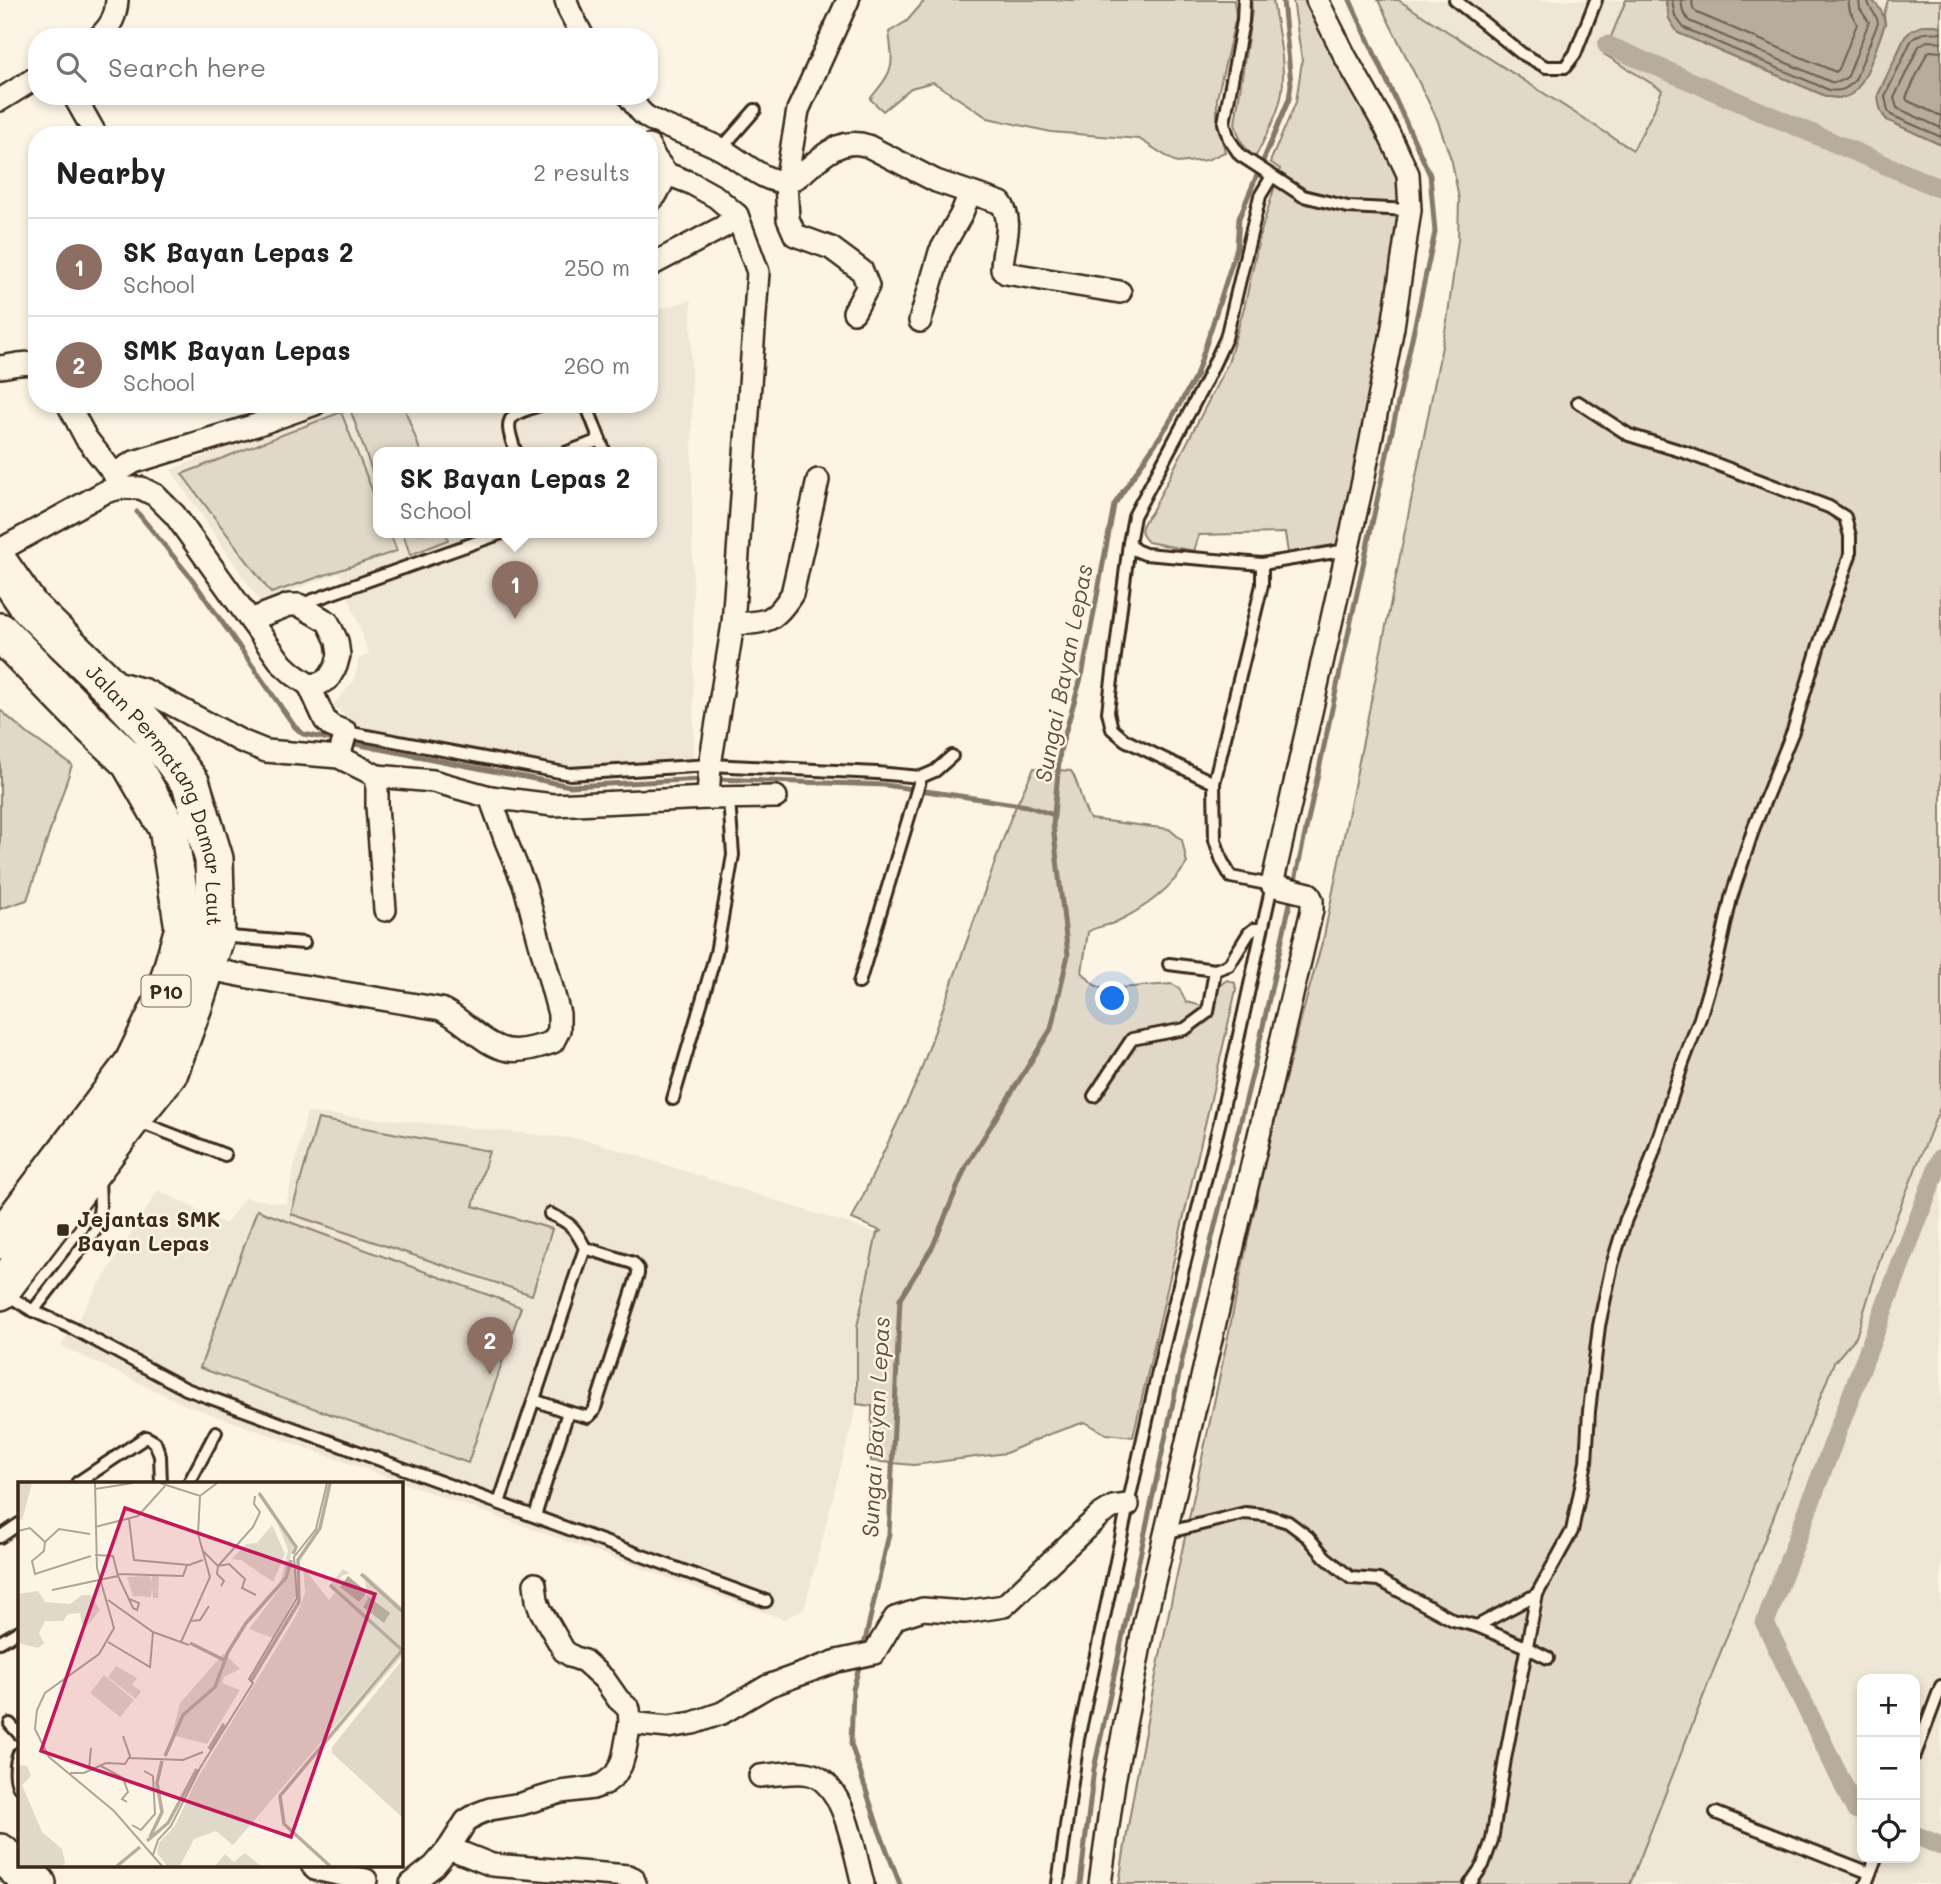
<!DOCTYPE html>
<html lang="en">
<head>
<meta charset="utf-8">
<style>
	body { margin:0; font-family:Mali,sans-serif; background:#f2f2f2; color:#202124 }
	.controls { position:absolute; right:21px; bottom:21px; display:grid; overflow:hidden; border-radius:14px; box-shadow:0 4px 10px #0003 }
	.controls button { width:63px; height:63px; display:grid; place-items:center; padding:0; border:0; border-bottom:2px solid #e0e0e0; background:#fff; color:#202124; font:35px sans-serif }
	.you { position:absolute; left:1113px; top:999px; width:24px; height:24px; margin:-18px; border:5px solid #fff; border-radius:50%; background:#1a73e8; box-shadow:0 0 0 10px #1a73e833 }
	.badge { display:grid; place-items:center; width:46px; height:46px; border-radius:50%; background:#2563eb; color:#fff; font-size:23px; font-weight:700 }
	.pin { position:absolute; translate:-50% -58px; filter:drop-shadow(0 2px 4px #0008) }
	.pin::after { content:''; position:absolute; top:37px; width:24px; height:21px; background:inherit; clip-path:polygon(0 0,100% 0,50% 100%) }
	.popup { position:absolute; left:373px; top:447px; width:284px; height:91px; box-sizing:border-box; display:grid; place-content:center; border-radius:14px; background:#fff; filter:drop-shadow(0 2px 5px #0005); font-size:23px; white-space:nowrap; color:#757577 }
	.popup b { font-size:26px; color:#202124 }
	.popup::after { content:''; position:absolute; left:50%; top:100%; margin-left:-14px; border:14px solid transparent; border-top-color:#fff }
	.list { margin:0; padding:0; list-style:none }
	h2 { display:flex; justify-content:space-between; align-items:center; height:91px; margin:0; padding:0 28px; font-size:30px }
	h2 small { font-size:23px; font-weight:400; color:#757577 }
	.list li { display:grid; grid-template-columns:46px 1fr auto; gap:21px; align-items:center; box-sizing:border-box; height:98px; padding:0 28px; border-top:2px solid #e0e0e0 }
	.list b { display:block; font-size:26px; white-space:nowrap }
	.list p { margin:0; font-size:23px; white-space:nowrap; color:#757577 }
	.list em { font-size:23px; font-style:normal; color:#757577 }
	.icon { flex:none; width:38px; height:38px; fill:none; stroke:currentColor; stroke-width:2; stroke-linecap:round; stroke-linejoin:round }
	.map { position:relative; flex:none; width:1941px; height:1884px; overflow:hidden }
	.search { position:absolute; background:#fff; box-shadow:0 4px 10px #0003; left:28px; top:28px; width:630px; height:77px; display:flex; align-items:center; gap:18px; box-sizing:border-box; padding:0 24px; border-radius:28px; color:#757577; font-size:26px }
	.panel { position:absolute; background:#fff; box-shadow:0 4px 10px #0003; left:28px; top:126px; width:630px; height:287px; border-radius:28px }
	.map>svg:first-child { display:block }
	.built { fill:#eee6d6; fill-rule:evenodd }
	.green { fill:#e0d8c8; stroke:#8e8173; stroke-width:2 }
	.water { fill:#b7ad9e; stroke:#85796b; stroke-width:2 }
	.lines { fill:none; stroke-linecap:round; stroke-linejoin:round }
	.shore { stroke:#6d5e51; stroke-width:2 }
	.stream { stroke:#85796b; stroke-width:5 }
	.canal { stroke:#b7ad9e; stroke-width:19 }
	.service-casing { stroke:#3b2a1e; stroke-width:16 }
	.minor-casing { stroke:#3b2a1e; stroke-width:26 }
	.trunk-casing { stroke:#3b2a1e; stroke-width:42 }
	.service { stroke:#fcf5e5; stroke-width:10 }
	.minor { stroke:#fcf5e5; stroke-width:21 }
	.trunk { stroke:#fcf5e5; stroke-width:37 }
	.poi-dot { fill:#3b2a1e; stroke:#fcf5e5; stroke-width:2.5 }
	.labels { text-anchor:middle; dominant-baseline:central; stroke-width:5; stroke-linejoin:round; paint-order:stroke }
	.shield { fill:#fcf5e5; stroke:#75675a; stroke-width:2 }
	.shield-label { font-size:19px; font-weight:bold; fill:#3b2a1e }
	.street-label { font-size:21px; fill:#3b2a1e; stroke:#fcf5e5 }
	.poi-label { font-size:21px; font-weight:bold; fill:#3b2a1e; stroke:#fcf5e5; text-anchor:start }
	.water-label { font-size:23px; font-style:italic; fill:#605144; stroke:#fcf5e5 }
	.inset-river { fill:none; stroke:#b7ad9e; stroke-width:3.5 }
	.inset-road { fill:none; stroke:#afa495; stroke-width:2 }
	.view { fill:#c2185b; fill-opacity:0.15; stroke:#c2185b; stroke-width:3.5 }
	.inset-edge { fill:none; stroke:#3b2a1e; stroke-width:3.5 }
</style>
</head>
<body>
<div class="map">
<svg width="1941" height="1884" viewBox="0 0 1941 1884">
	<rect width="100%" height="100%" fill="#fcf5e5"/>
	<filter id="ink" filterUnits="userSpaceOnUse"><feTurbulence type="fractalNoise" baseFrequency=".0143" numOctaves="2"/><feDisplacementMap in="SourceGraphic" scale="14" xChannelSelector="R" yChannelSelector="G"/><feConvolveMatrix kernelMatrix="1 2 1 2 8 2 1 2 1" color-interpolation-filters="sRGB"/></filter>
	<g filter="url(#ink)">
		<g class="built">
			<path d="M1398,0H1941V329L1654,111L1634,150Z"/>
			<path d="M691,300L694,760L566,769L382,734L350,721L333,705L354,681L359,659L369,654L340,573L260,602L171,470L331,404H649V312ZM378,453H652V533H378Z"/>
			<path d="M1941,1087V1884H1630L1834,1362ZM1862,1679H1915V1858H1862Z"/>
			<path d="M307,1113L397,1120L588,1140L877,1233L857,1327V1404L804,1610L783,1619L186,1405L61,1346L158,1190L226,1224L244,1198L286,1204Z"/>
		</g>
		<g class="green">
			<path d="M925,0H1234L1236,17L1217,98V118L1225,152L1207,160L1177,163L1139,139L1051,132L988,118L933,82L911,88L883,111L870,99C894,69 894,70 889,32L907,21Z"/>
			<path d="M1251,0H1273C1277,29 1286,62 1282,92C1279,114 1265,137 1255,158C1243,147 1239,139 1235,123L1252,11Z"/>
			<path d="M1293,0H1309L1365,113L1386,150L1400,186L1397,229L1364,430L1337,546L1288,553L1285,533L1199,535L1194,551L1148,542C1136,531 1142,524 1151,513L1228,363L1245,304L1260,235L1280,169L1270,162L1296,102L1302,61Z"/>
			<path d="M1378,0H1398L1633,150L1654,110L1662,90L1604,54L1626,0H1666V6L1678,33L1828,97L1841,98L1885,24L1884,14L1888,0H1941V27C1929,23 1913,28 1905,37L1878,95L1887,120L1941,145V1105L1882,1253L1856,1337L1834,1362L1630,1884H1119C1142,1728 1177,1575 1210,1421C1227,1345 1241,1269 1258,1193C1277,1106 1300,1021 1324,936L1447,321L1458,240L1459,199L1452,162L1437,119Z"/>
			<path d="M355,404H403L421,453H378V488L349,406Z"/>
			<path d="M341,412L378,505V533H390L397,551L271,593L182,474Z"/>
			<path d="M403,533H446L448,540L410,555Z"/>
			<path d="M0,710L28,734L72,765L27,900L0,909Z"/>
			<path d="M1034,768L1071,771C1081,786 1080,804 1090,819L1169,829L1182,840L1187,863C1170,890 1142,910 1114,923C1104,927 1096,926 1088,932L1082,972L1093,984L1103,989L1172,984L1179,988L1186,1002L1202,1006L1220,985L1227,980L1235,983L1236,990L1133,1437L1106,1434L1085,1422L1047,1435L1006,1453L914,1465L871,1461L872,1406L857,1404V1327L877,1233L881,1231L852,1219L917,1081L1011,817Z"/>
			<path d="M318,1119L489,1151L473,1206L552,1229L532,1295L291,1214Z"/>
			<path d="M257,1210L521,1307L468,1463L200,1368Z"/>
		</g>
		<g class="water">
			<path d="M1666,0H1871C1880,6 1883,13 1885,24C1878,41 1866,86 1850,95C1843,99 1836,98 1828,97L1678,33L1669,19Z"/>
			<path d="M1924,25H1936L1941,27V145L1887,120C1880,113 1879,105 1878,95L1905,37L1912,30Z"/>
		</g>
		<g class="lines">
			<g class="shore">
				<path d="M1672,0L1675,16L1684,28L1829,90C1841,92 1847,89 1855,80L1878,23C1877,13 1868,9 1868,0"/>
				<path d="M1681,0L1683,12L1689,21L1831,82C1839,83 1843,81 1848,76L1869,22L1860,9L1859,0"/>
				<path d="M1692,0L1693,8L1697,13L1836,72L1839,69L1857,24L1850,11L1848,0"/>
				<path d="M1941,33C1929,32 1920,31 1911,41L1885,96L1888,111L1891,115L1941,137"/>
				<path d="M1941,42L1927,41L1919,46L1894,98L1897,108L1941,128"/>
				<path d="M1941,52L1930,51L1927,53L1906,98L1908,101L1941,116"/>
			</g>
			<g class="stream">
				<path d="M137,512L192,579L295,727L303,734L340,741"/>
				<path d="M350,743L570,786L703,779"/>
				<path d="M713,779L885,785L1001,802L1027,806L1054,815"/>
				<path d="M1294,885L1435,232L1430,175L1350,0"/>
				<path d="M863,1650L889,1534L900,1299L933,1246L966,1166L1051,1029L1068,955L1053,825L1060,751L1083,671L1114,505L1167,426L1196,376L1237,247L1239,218L1289,99L1291,84L1283,0"/>
				<path d="M860,1663L853,1690L851,1744L879,1830L900,1884"/>
				<path d="M1080,1884L1094,1769L1183,1356L1254,1067L1292,894"/>
			</g>
			<g class="canal">
				<path d="M1607,45L1941,189"/>
				<path d="M1862,1812L1855,1809L1765,1623L1941,1158"/>
				<path d="M1915,1835L1941,1846"/>
			</g>
			<g class="service-casing">
				<g id="service">
					<path d="M1244,0L1243,21L1224,123L1229,139L1240,155L1303,196L1348,207L1410,210"/>
					<path d="M1455,0L1521,53L1546,67H1565L1575,54L1596,0"/>
					<path d="M721,149L755,110"/>
					<path d="M586,404L605,453"/>
					<path d="M516,453C502,415 508,416 543,404"/>
					<path d="M565,453L600,440"/>
					<path d="M1129,543L1135,550L1145,554L1262,564L1347,550"/>
					<path d="M299,605L502,533"/>
					<path d="M346,732L570,774L710,765L877,773L921,777L935,771L952,756"/>
					<path d="M1214,783L1125,740L1112,729L1108,712L1129,543L1134,516L1205,383L1226,338L1260,196L1272,176"/>
					<path d="M219,936L304,943"/>
					<path d="M1169,964L1215,970L1229,965L1249,933L1254,929H1262"/>
					<path d="M859,983L921,777"/>
					<path d="M1094,1096L1132,1039L1185,1029L1208,1012L1215,970"/>
					<path d="M673,1099L716,953L733,855L729,799"/>
					<path d="M137,1121L225,1155"/>
					<path d="M6,1294L33,1311L72,1328L186,1389L766,1601"/>
					<path d="M33,1311L97,1228L100,1206L99,1177"/>
					<path d="M534,1400L568,1412"/>
					<path d="M77,1483L146,1437L155,1442L160,1456L161,1483"/>
					<path d="M189,1483L216,1432"/>
					<path d="M499,1503L585,1248C575,1228 571,1223 550,1214"/>
					<path d="M535,1516L568,1412L588,1417L594,1411L638,1274V1269L633,1263L585,1248"/>
					<path d="M1165,1533L1245,1513L1265,1515L1288,1522L1308,1537L1325,1557L1351,1578L1379,1580L1453,1620L1477,1626L1526,1647L1548,1658"/>
					<path d="M0,1537L19,1524"/>
					<path d="M1477,1626L1537,1594"/>
					<path d="M0,1642L19,1631"/>
					<path d="M10,1724L19,1734"/>
					<path d="M19,1753C15,1763 14,1778 19,1787"/>
					<path d="M1915,1755L1941,1686"/>
					<path d="M1716,1813L1870,1873"/>
					<path d="M1058,1884L1078,1739L1128,1505L1163,1349L1220,1121L1272,885L1231,877L1222,861L1215,840L1214,783L1262,585V564"/>
					<path d="M1470,1884L1483,1865L1492,1840L1505,1759L1537,1594L1572,1531L1586,1462L1589,1411L1599,1326L1612,1265L1626,1219L1646,1175L1683,1063L1700,1018L1718,957L1731,898L1754,827L1793,731L1819,645L1850,555V536L1845,517L1829,507L1687,453L1629,435L1578,402"/>
					<path d="M1866,1884L1876,1858"/>
				</g>
			</g>
			<g class="minor-casing">
				<g id="minor">
					<path d="M566,0L569,10L583,37"/>
					<path d="M848,0L798,110L786,182L788,219L795,235L831,248L862,271L868,286L854,312"/>
					<path d="M99,37C111,26 116,16 117,0"/>
					<path d="M74,96L96,135"/>
					<path d="M629,96C634,103 640,113 647,117C670,131 698,136 721,149C740,159 766,185 788,181C796,180 801,174 806,170C824,154 843,137 868,146L936,181L1001,203C1015,224 1002,246 1002,269L1006,273L1120,292"/>
					<path d="M0,100L37,77"/>
					<path d="M649,146L655,158L667,174L691,183L716,197L737,215L758,272L733,624L710,765L708,798"/>
					<path d="M649,202L656,195L667,174"/>
					<path d="M649,266L723,227L737,215"/>
					<path d="M920,321L940,252L961,215L970,193"/>
					<path d="M0,367C12,366 26,360 37,366"/>
					<path d="M68,404L86,438L114,474L119,486"/>
					<path d="M114,474L134,462L256,425L315,404"/>
					<path d="M0,550L105,492L120,488H141L155,495L175,515L250,620L282,664L293,674L309,685L321,683L329,678L336,666L339,655L337,641L328,622L299,605H289L250,620"/>
					<path d="M733,624C766,622 773,624 792,594L818,480"/>
					<path d="M109,680L145,690L241,741L266,751L339,757L377,776L433,781L490,797L553,805L708,798L776,797"/>
					<path d="M309,685L325,720L331,726L346,732L339,757"/>
					<path d="M377,776V806L385,910"/>
					<path d="M205,968L249,977L441,1009C464,1019 483,1046 508,1050C523,1052 539,1047 553,1042L559,1030V1014L525,887L506,841L490,797"/>
					<path d="M630,1723L668,1727L693,1723L722,1713L768,1686L837,1661L874,1653L895,1618L923,1609L965,1612L1004,1606L1100,1515L1113,1507L1128,1505"/>
					<path d="M760,1776C775,1775 795,1770 810,1774C846,1784 854,1853 863,1884"/>
					<path d="M449,1848L492,1865L628,1876L633,1878L635,1884"/>
					<path d="M312,1865L315,1869L366,1880"/>
					<path d="M411,1884L434,1866L449,1848L466,1821L477,1814L490,1809L521,1804L561,1792L593,1788L604,1784L615,1775L621,1765L624,1755L630,1723L629,1709L618,1699L604,1679L584,1661L573,1657L564,1651L541,1611L537,1600L535,1584"/>
					<path d="M1100,1884L1114,1782L1144,1624L1312,910V900L1309,894L1272,885L1363,481L1393,327L1410,210L1408,174L1386,128L1346,58L1317,0"/>
				</g>
			</g>
			<g class="trunk-casing">
				<g id="trunk">
					<path id="s1" d="M0,565L30,608L102,678L148,727L191,784L214,859L216,935L193,1006L169,1072L131,1119L0,1291"/>
					<path d="M0,632L87,721L130,762L168,828L184,928L163,1002L133,1064L0,1240"/>
					<path d="M0,1853L23,1874L37,1884"/>
				</g>
			</g>
			<use href="#service" class="service"/>
			<use href="#minor" class="minor"/>
			<use href="#trunk" class="trunk"/>
		</g>
	</g>
	<rect class="poi-dot" x="56" y="1223" width="14" height="14" rx="3.5"/>
	<g class="labels">
		<rect class="shield" x="141.5" y="975.5" width="49" height="31" rx="5"/>
		<g class="shield-label">
			<text x="166" y="991">P10</text>
		</g>
		<g class="street-label">
			<text stroke="none"><textPath href="#s1" startOffset="287">Jalan Permatang Damar Laut</textPath></text>
		</g>
		<g class="poi-label">
			<text x="77" y="1218">Jejantas SMK<tspan x="77" dy="24">Bayan Lepas</tspan></text>
		</g>
		<g class="water-label">
			<text transform="translate(1063 673) rotate(-79)">Sungai Bayan Lepas</text>
			<text transform="translate(875 1427) rotate(-87)">Sungai Bayan Lepas</text>
		</g>
	</g>
	<g transform="translate(18 1482)">
		<rect width="385" height="385" fill="#fcf5e5"/>
		<path d="M0,1H14L4,38L0,37ZM259,40L275,64L268,95L262,102L270,68ZM254,43L267,72L255,100L223,78L214,77L228,62L239,61ZM275,77L279,112L255,156L231,147L269,97ZM285,85L311,118L317,111L311,104L325,87L332,91L323,94L321,101L349,113L346,91L385,126V173L303,268L381,175L377,174L215,363L198,349L176,357L162,384H149L139,371L141,361L157,344L179,297L279,132L287,111ZM132,94L133,101L134,94H141L140,116H135L134,106L133,115L115,114L109,95ZM20,109L27,120L52,122L64,113H73L82,128L70,143H64L62,131L50,132L45,139H27L21,151L26,161L20,166L0,161V112ZM206,171L222,187L206,195L204,201L222,208L189,262L154,253L162,221ZM385,177V336L314,271V265ZM98,184L119,196L114,203L123,209L118,217L90,195ZM86,193L116,218L102,235L72,211ZM0,283L9,284L13,294L4,303L24,350L44,367L47,381L43,384H0ZM227,371L243,384H197L207,372L216,380Z" fill="#e0d8c8"/>
		<path d="M330,94L349,110L341,120L322,105ZM351,115L372,131L366,141L345,125Z" fill="#b7ad9e"/>
		<path class="inset-river" d="M241,11L278,65L275,72M343,92L385,130M312,103L384,168M172,161L206,178M233,199L281,120L280,78L302,46L312,1M191,267L206,242M147,274L165,233L197,205L210,170L228,141L268,96L273,78M132,355L144,330L139,301L144,279M129,359L150,341L179,287M99,384L122,365M312,384L266,342L262,314L385,167"/>
		<path class="inset-road" d="M77,1L79,86L96,146L81,172L27,211L19,228L17,247L31,275L96,329L144,384M142,1L182,14L199,1M77,7L115,1M111,37L116,78L171,83L185,78M77,45L120,34L147,4M0,49L12,46L27,60L26,69L14,79L17,92L73,74M27,60L41,47L72,52M185,69L200,84L199,92L206,99L203,104M77,73L95,74L100,94M200,84L235,45L242,30L236,22L237,14M200,84L211,82L227,97L224,106L238,113M100,92L165,94L169,83M34,108L100,94L115,126L119,128L121,121L111,117M90,118L135,150L171,163M173,139L182,138L191,124M90,160L132,185L135,150M163,160L192,95L180,52L182,14M111,276L165,278L185,270M83,284L105,296L110,310L104,317L109,320M71,287L73,266M52,291H66L88,281L107,282L112,274L105,254M114,343L123,348L137,332L135,294L126,289M135,373L140,358L153,344L182,286L235,201L231,197L279,116L276,75L298,47L309,1"/>
		<path class="view" d="M107,26L357,112L273,355L23,269Z"/>
		<rect width="385" height="385" class="inset-edge"/>
	</g>
</svg>
<div class="controls">
<button>+</button>
<button>−</button>
<button><svg class="icon" aria-label="locate" viewBox="0 0 24 24"><circle cx="12" cy="12" r="6"/><path d="M12 2v4M12 18v4M2 12h4M18 12h4"/></svg></button>
</div>
<div class="you"></div>
<div class="pin badge" style="left:515px;top:619px;background:#8d6e63">1</div>
<div class="popup"><b>SK Bayan Lepas 2</b>School</div>
<div class="pin badge" style="left:490px;top:1375px;background:#8d6e63">2</div>
<div class="search"><svg class="icon" aria-label="search" viewBox="0 0 24 24"><circle cx="10" cy="10" r="6"/><path d="M15 15l6 6"/></svg>Search here</div>
<section class="panel">
<h2>Nearby<small>2 results</small></h2>
<ul class="list">
<li><span class="badge" style="background:#8d6e63">1</span><div><b>SK Bayan Lepas 2</b><p>School</p></div><em>250 m</em></li>
<li><span class="badge" style="background:#8d6e63">2</span><div><b>SMK Bayan Lepas</b><p>School</p></div><em>260 m</em></li>
</ul>
</section>
</div>
</body>
</html>
